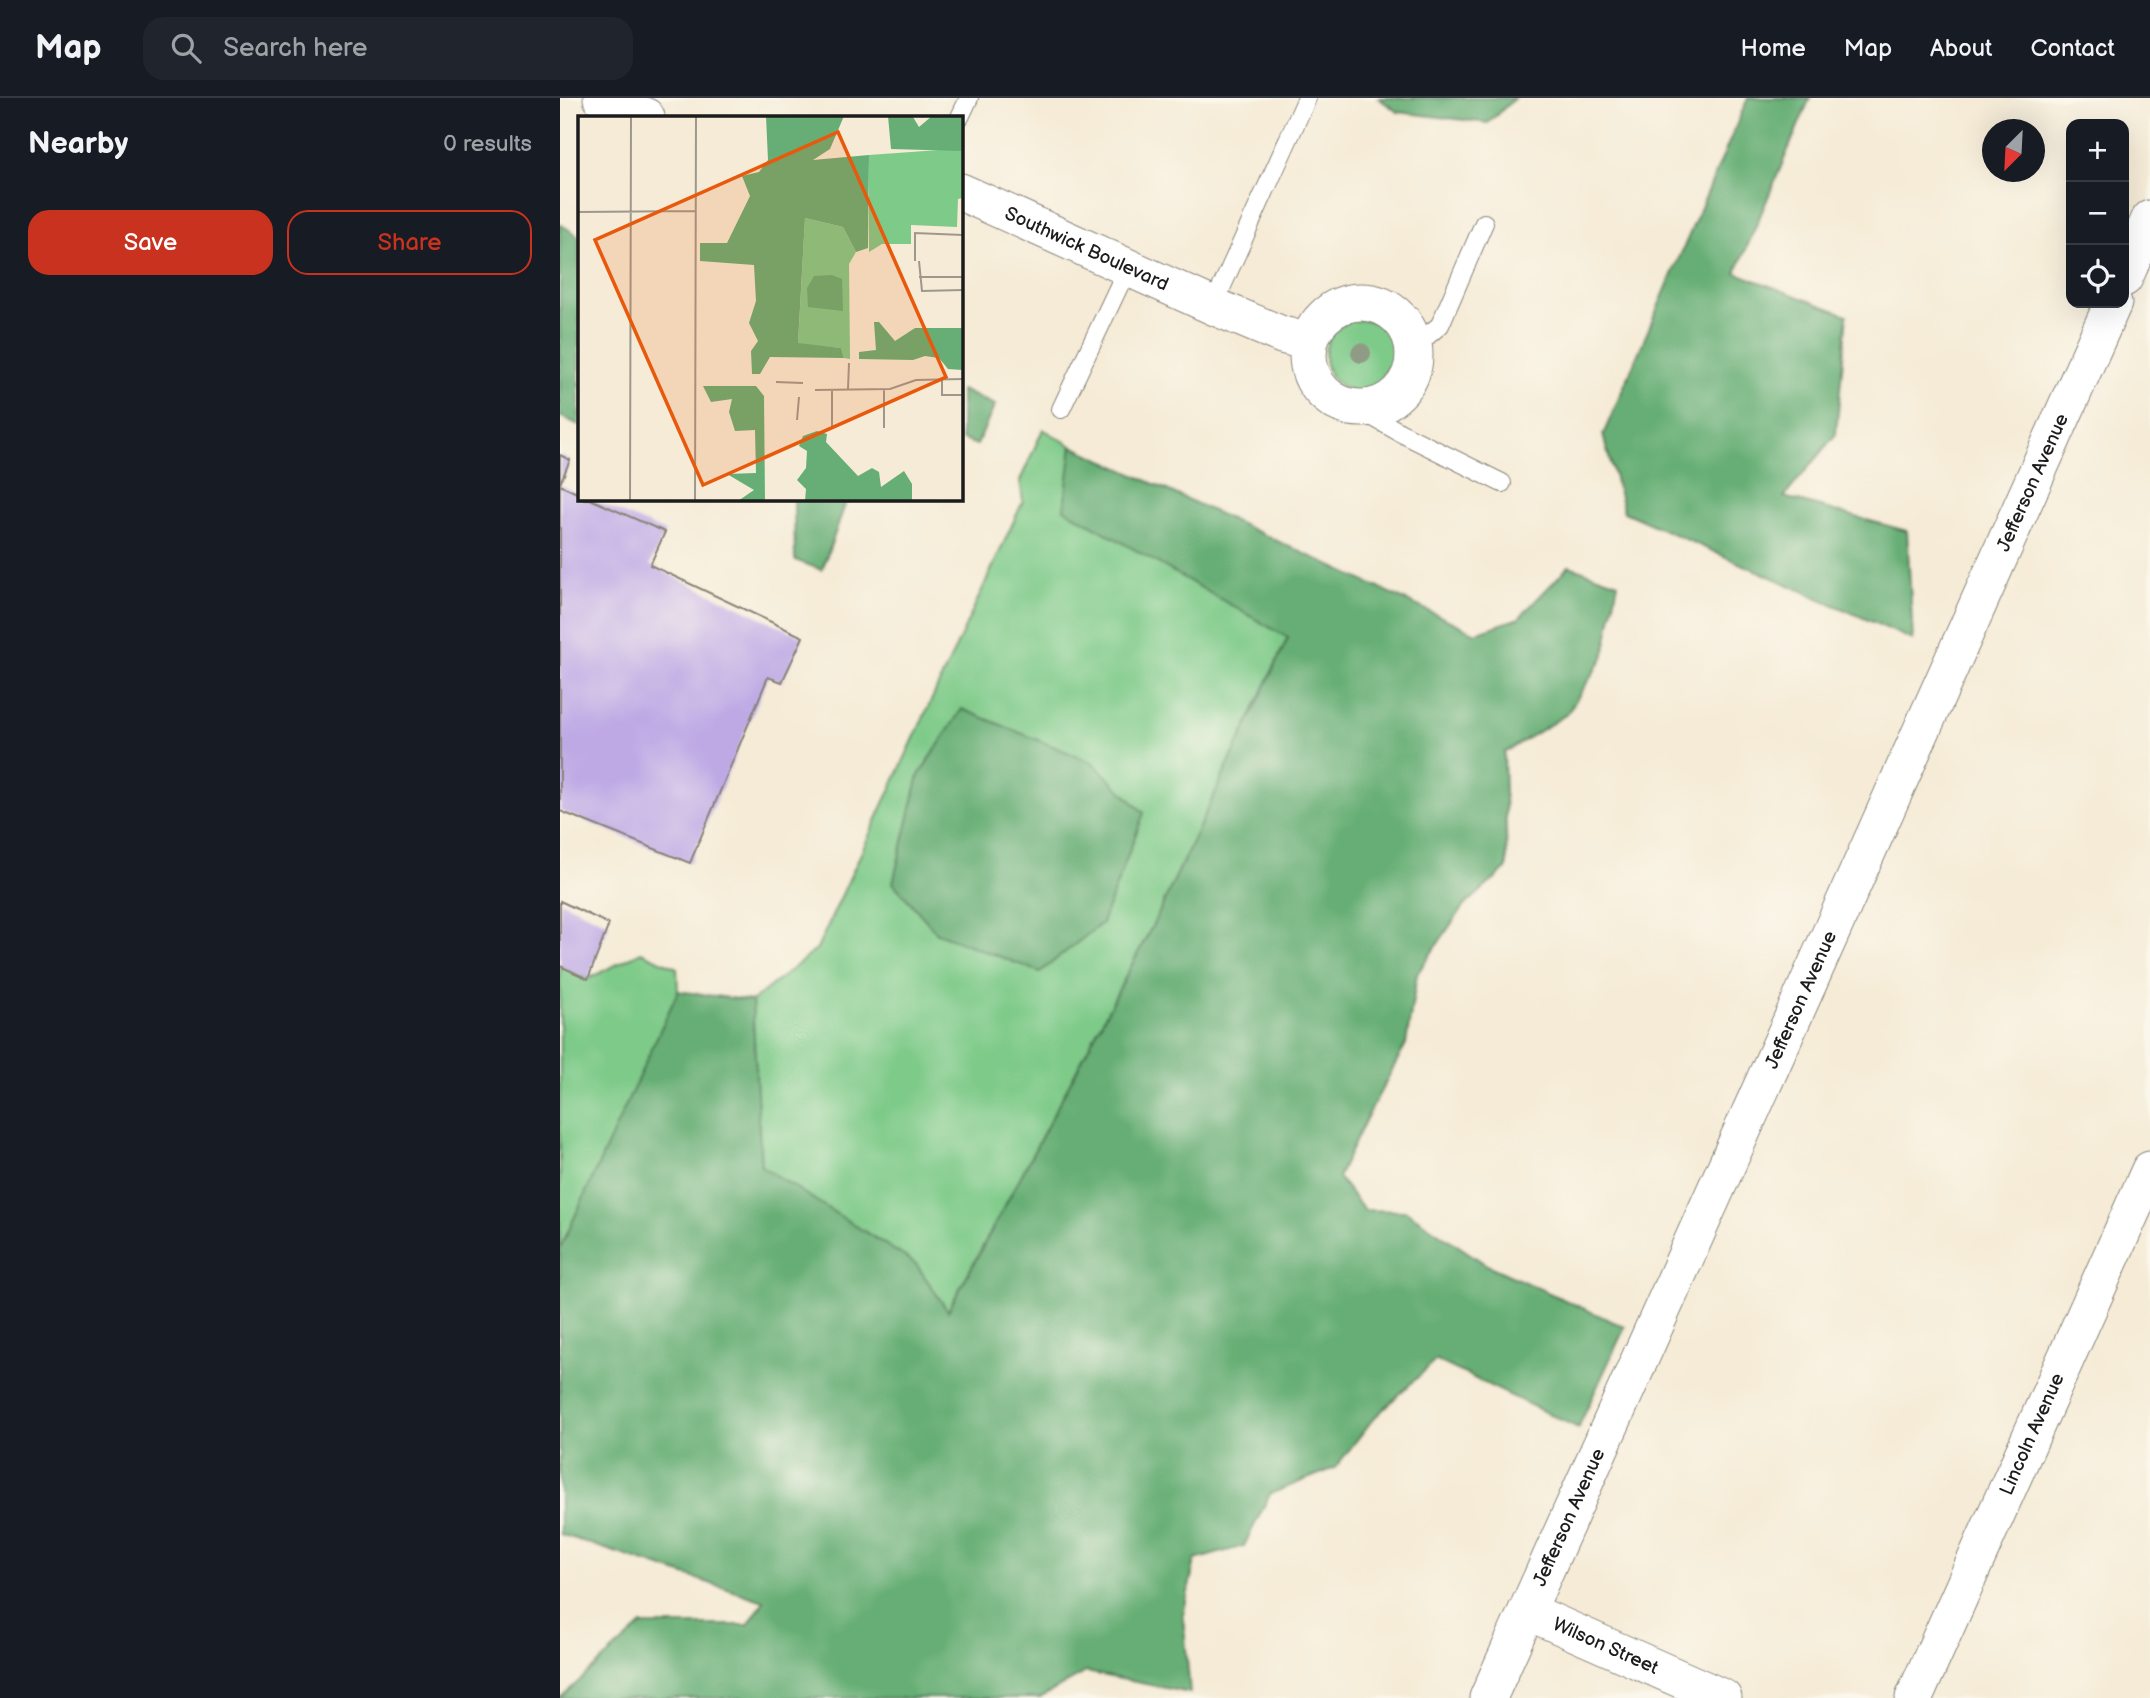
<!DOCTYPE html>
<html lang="en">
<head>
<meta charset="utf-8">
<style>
	body { margin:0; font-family:"Balsamiq Sans",sans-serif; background:#20242c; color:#f1f3f6 }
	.controls { position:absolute; right:21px; top:21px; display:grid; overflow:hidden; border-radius:14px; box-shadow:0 7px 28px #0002 }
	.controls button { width:63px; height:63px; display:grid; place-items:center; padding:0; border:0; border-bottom:2px solid #363941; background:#171b24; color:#f1f3f6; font:35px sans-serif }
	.compass { position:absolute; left:1422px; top:21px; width:63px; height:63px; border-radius:50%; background:#171b24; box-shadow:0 7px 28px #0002; rotate:204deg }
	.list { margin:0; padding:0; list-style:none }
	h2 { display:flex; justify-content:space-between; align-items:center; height:91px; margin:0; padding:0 28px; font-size:30px }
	h2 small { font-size:23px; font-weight:400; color:#9ea1a6 }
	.actions { display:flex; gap:14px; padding:21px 28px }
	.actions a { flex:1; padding:16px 0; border:2px solid #c8321e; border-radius:21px; text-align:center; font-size:24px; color:#c8321e }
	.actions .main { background:#c8321e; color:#fff }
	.icon { flex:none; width:38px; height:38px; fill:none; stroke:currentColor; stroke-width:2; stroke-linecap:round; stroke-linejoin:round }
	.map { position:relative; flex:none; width:1590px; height:1600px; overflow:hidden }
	header { display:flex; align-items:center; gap:42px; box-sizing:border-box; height:98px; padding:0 35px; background:#171b24; border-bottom:2px solid #363941 }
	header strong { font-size:33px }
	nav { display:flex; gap:38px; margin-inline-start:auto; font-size:24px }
	.search { width:490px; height:63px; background:#20242c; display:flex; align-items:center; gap:18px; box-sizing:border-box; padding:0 24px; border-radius:21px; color:#9ea1a6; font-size:26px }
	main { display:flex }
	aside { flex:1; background:#171b24 }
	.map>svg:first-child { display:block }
	.green { fill:#7eca89; stroke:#4d7352; stroke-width:2 }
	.forest { fill:#66ae75; stroke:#416548; stroke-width:2 }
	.building { fill:#bea9e5 }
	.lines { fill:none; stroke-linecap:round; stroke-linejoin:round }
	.lane-casing { stroke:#888479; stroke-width:20 }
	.street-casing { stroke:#888479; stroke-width:39 }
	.lane { stroke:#fff; stroke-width:18 }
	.street { stroke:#fff; stroke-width:37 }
	.tree { fill:#909b85 }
	.labels { text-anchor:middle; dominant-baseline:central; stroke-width:5; stroke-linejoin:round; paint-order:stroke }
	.street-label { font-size:19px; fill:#1c1c1c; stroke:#fbf7ec }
	.inset-road { fill:none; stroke:#9e988c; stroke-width:2 }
	.view { fill:#e8590c; fill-opacity:0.15; stroke:#e8590c; stroke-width:3.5 }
	.inset-edge { fill:none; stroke:#1c1c1c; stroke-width:3.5 }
</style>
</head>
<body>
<header>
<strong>Map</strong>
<div class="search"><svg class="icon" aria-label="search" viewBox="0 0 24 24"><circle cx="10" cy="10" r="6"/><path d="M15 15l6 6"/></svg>Search here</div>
<nav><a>Home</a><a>Map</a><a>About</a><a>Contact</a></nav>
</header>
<main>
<aside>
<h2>Nearby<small>0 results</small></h2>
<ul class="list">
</ul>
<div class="actions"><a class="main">Save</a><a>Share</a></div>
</aside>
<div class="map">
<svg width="1590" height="1600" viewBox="0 0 1590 1600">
	<rect width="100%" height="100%" fill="#fbf7ec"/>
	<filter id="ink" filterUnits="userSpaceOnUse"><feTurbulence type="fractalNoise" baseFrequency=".0143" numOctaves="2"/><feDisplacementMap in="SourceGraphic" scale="14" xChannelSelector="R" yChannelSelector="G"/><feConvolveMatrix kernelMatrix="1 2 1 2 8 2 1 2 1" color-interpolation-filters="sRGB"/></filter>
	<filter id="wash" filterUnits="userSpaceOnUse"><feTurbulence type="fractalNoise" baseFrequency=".00686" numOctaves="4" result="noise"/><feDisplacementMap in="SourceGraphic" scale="28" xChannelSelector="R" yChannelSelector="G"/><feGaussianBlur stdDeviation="1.57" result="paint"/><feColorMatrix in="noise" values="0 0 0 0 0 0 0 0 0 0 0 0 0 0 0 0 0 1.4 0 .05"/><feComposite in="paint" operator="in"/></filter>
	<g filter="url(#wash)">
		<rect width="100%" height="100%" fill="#f5ebd6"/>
		<g class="green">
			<circle cx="801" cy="258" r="36"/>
			<path d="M483,331L512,348L505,411L728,539L597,819L461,1078L387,1214L356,1166L200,1068L192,903L257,851L463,403L460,383Z"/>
			<path d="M81,854L117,870L119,918L0,1155V868L28,881Z"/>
		</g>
		<g class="forest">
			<path d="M818,0H955L928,25L838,14Z"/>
			<path d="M1188,0H1250L1176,175L1287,217L1276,336L1224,399L1347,433L1353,542L1064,414L1043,337Z"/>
			<path d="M0,126L19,138V327L0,318Z"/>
			<path d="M401,292L435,307L417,347L401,341Z"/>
			<path d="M512,348L916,535L959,520L1009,468L1058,485L1044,558L1007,616L944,655L947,770L903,809L857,876L846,946L807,1019L778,1079L804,1112L846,1113L927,1167L1065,1229L1018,1330L876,1262L814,1320L775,1370L710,1396L684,1448L635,1462L623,1517L630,1595L526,1574L480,1600H0L82,1527H188L204,1503L0,1436V1151L118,893L192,903L201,1068L356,1166L388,1213L461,1078L597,819L728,540L504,411Z"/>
			<path d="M234,401H287L262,472L235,462Z"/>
			<path d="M402,611L532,664L584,715L542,825L480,874L377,835L333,785L359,677Z"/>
		</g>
		<g id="blocks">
			<g class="building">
				<path d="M0,357L10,362L0,386Z"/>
				<path d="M0,387L19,396V401H30L105,434L90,467L243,539L222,584L208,579L130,765L0,713Z"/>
				<path d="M0,803L49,826L28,881L0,868Z"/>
			</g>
		</g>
	</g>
	<g filter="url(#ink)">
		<use href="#blocks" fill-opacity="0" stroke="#888479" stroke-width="2"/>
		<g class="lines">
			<g class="lane-casing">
				<g id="lane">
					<path d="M400,19L409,0"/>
					<path d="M653,208L747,0"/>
					<path d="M854,249L880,227L924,125"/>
					<path d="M501,311L568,169"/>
					<path d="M799,311L841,335L942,385"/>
				</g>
			</g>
			<g class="street-casing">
				<g id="street">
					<path d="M42,0L86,19"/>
					<path id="s1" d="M401,94L653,208L722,237L749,244"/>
					<path d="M1564,180L1590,121"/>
					<circle cx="801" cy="257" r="53"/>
					<path id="s2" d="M967,1513L1163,1600"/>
					<path id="s3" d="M928,1600L1553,205"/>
					<path id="s4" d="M1354,1600L1590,1072"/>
				</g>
			</g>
			<use href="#lane" class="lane"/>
			<use href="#street" class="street"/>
		</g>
		<circle class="tree" cx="801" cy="255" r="10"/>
	</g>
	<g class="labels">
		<g class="street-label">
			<text stroke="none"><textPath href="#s1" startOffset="138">Southwick Boulevard</textPath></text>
			<text stroke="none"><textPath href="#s3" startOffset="1332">Jefferson Avenue</textPath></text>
			<text stroke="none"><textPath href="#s3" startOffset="765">Jefferson Avenue</textPath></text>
			<text stroke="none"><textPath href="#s4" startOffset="289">Lincoln Avenue</textPath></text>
			<text stroke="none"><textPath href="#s3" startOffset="198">Jefferson Avenue</textPath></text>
			<text stroke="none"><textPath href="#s2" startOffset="86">Wilson Street</textPath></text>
		</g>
	</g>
	<g transform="translate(18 18)">
		<rect width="385" height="385" fill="#f5ebd6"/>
		<path d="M375,33L385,35V82L380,83L379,111L333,109V128H304L291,136V39ZM227,102L265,111L278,136L271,148L272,243L266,242L263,232L220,228Z" fill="#7eca89"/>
		<path d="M188,0H266L252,33L235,44L291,39L290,132L278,136L265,111L227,102L220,227L263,232L266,242L192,241L182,258H174L173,235L180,225L171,207L178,185L176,149L122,145V127H149L172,80L164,60L181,56L190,44ZM310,0L335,1L341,11L354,0H385V35L313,33ZM254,159L264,163L265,195L230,191L229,172L236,160ZM296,206H301L317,225L337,212H385V254L370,253L361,242L347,240L335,244L281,243V236L298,234ZM125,270H178L186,280L187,385H160L176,374L149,358L178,357L177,314L157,315L151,296L154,283L133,286ZM239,315L249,318L248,326L280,360L294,352L301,356L303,371L326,355L334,368V385H227L228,373L219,364L228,352L229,335L221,330L225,320Z" fill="#66ae75"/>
		<path class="inset-road" d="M0,96L118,95M337,145V117L385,119M341,145L344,175L385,174M341,161H385M364,263V279H385M198,266L225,267M270,273L271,247M237,274L312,273L338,264L385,263M219,304L221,281M306,312V274M254,313V273M52,385L53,0M117,385L118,0"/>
		<path class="view" d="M260,16L368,261L125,369L17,124Z"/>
		<rect width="385" height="385" class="inset-edge"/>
	</g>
</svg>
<div class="controls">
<button>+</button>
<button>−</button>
<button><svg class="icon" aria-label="locate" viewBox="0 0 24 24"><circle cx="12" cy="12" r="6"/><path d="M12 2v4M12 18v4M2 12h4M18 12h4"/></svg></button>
</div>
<svg class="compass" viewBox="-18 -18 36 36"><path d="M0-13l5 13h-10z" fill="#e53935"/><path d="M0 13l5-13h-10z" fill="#9ea1a6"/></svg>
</div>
</main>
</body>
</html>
